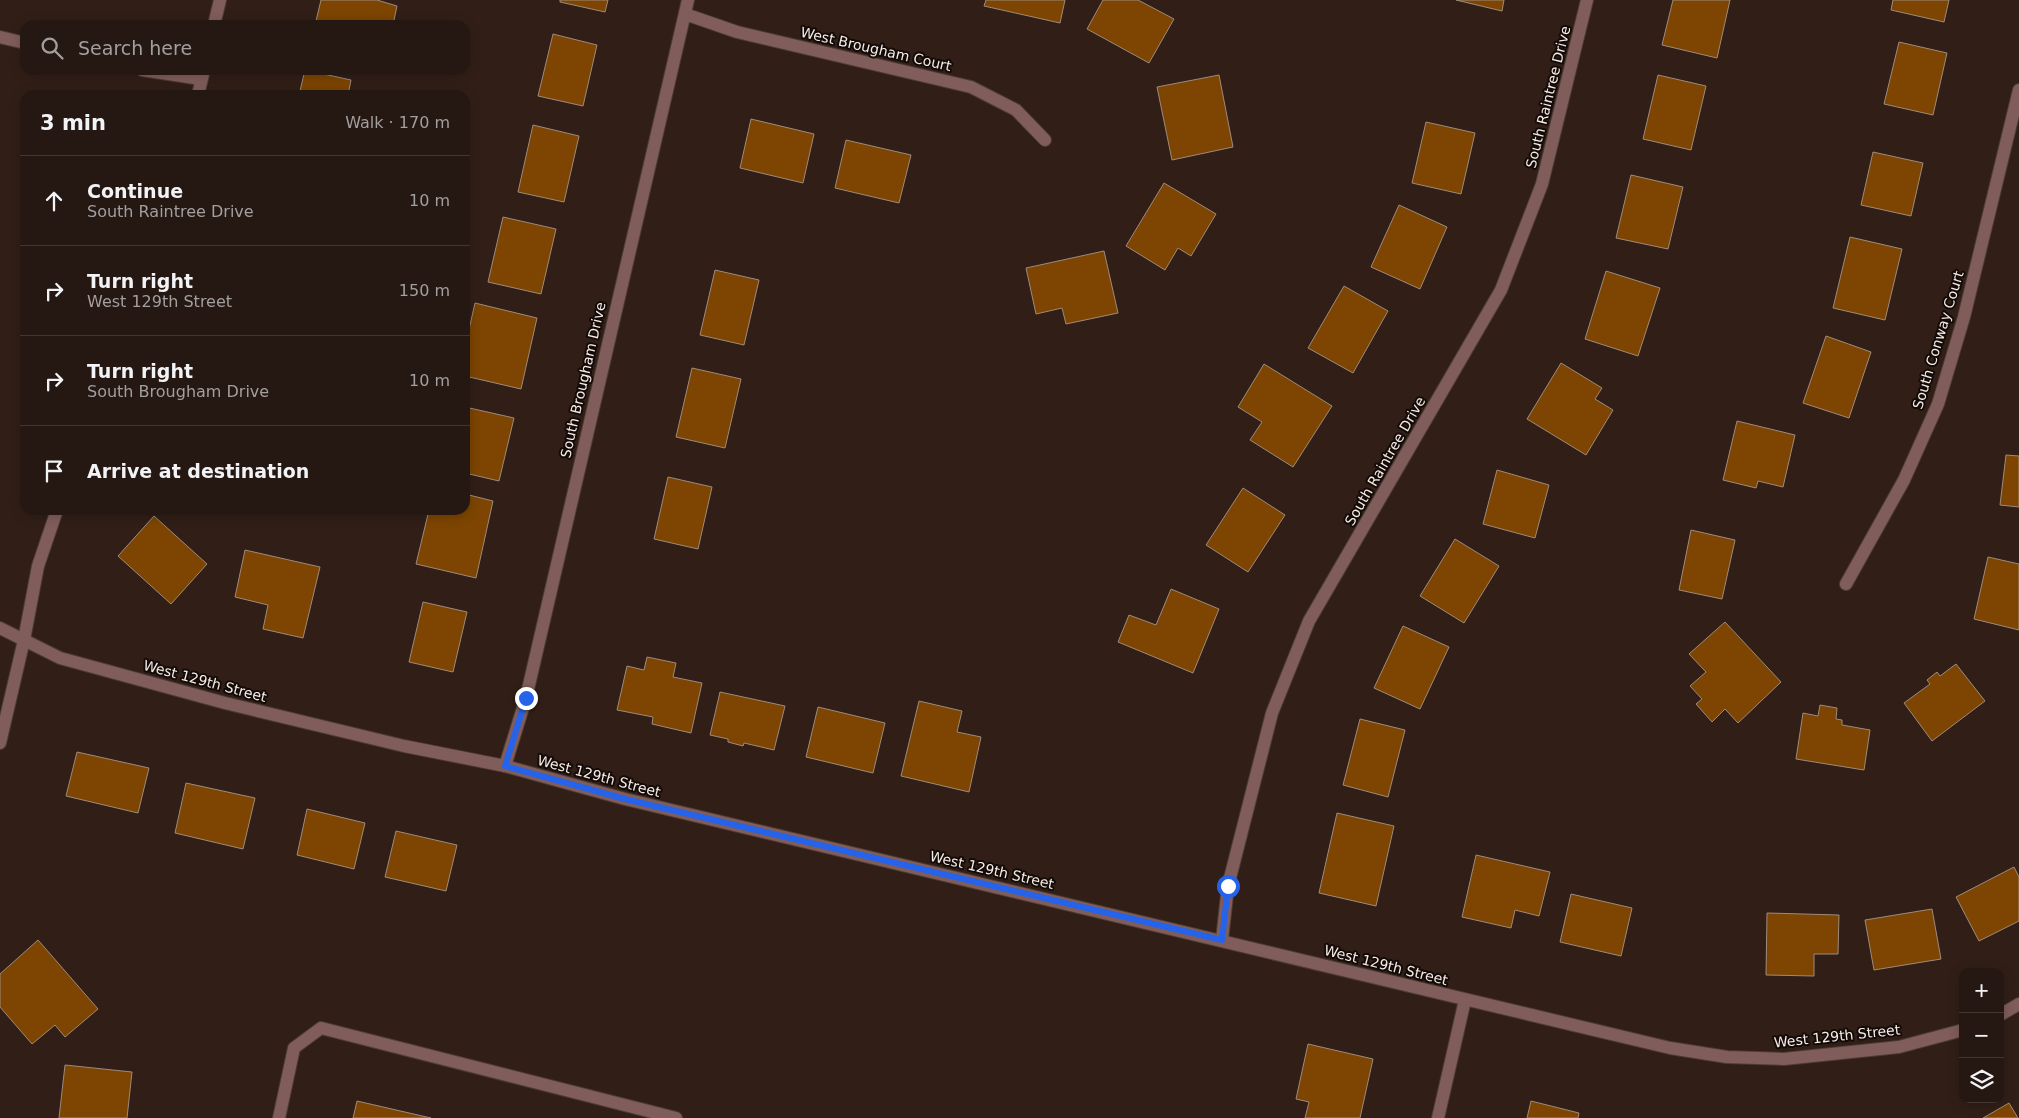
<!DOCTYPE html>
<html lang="en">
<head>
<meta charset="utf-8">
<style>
	body { margin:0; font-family:"DejaVu Sans",sans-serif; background:#31241f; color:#f1f3f6 }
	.controls { position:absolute; right:15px; bottom:15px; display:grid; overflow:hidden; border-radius:10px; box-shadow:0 2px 12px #0003 }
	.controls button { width:45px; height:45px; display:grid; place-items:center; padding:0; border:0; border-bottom:1px solid #423631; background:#251711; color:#f1f3f6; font:25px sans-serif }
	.stop { position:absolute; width:15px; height:15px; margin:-11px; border:4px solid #2563eb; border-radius:50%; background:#fff }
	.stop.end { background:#2563eb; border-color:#fff; box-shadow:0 1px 5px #0008 }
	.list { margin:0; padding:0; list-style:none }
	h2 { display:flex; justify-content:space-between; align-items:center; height:65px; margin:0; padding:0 20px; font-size:21px }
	h2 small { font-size:16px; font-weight:400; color:#a39f9f }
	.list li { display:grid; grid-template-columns:32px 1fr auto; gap:15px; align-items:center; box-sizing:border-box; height:90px; padding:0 20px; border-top:1px solid #423631 }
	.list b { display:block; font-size:19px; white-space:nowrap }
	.list p { margin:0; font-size:16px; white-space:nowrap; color:#a39f9f }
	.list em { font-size:16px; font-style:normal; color:#a39f9f }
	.icon { flex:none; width:28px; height:28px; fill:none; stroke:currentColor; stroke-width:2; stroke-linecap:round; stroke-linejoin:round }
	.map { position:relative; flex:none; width:2019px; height:1118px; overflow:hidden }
	.search { position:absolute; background:#251711; box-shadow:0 2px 12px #0003; left:20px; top:20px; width:450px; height:55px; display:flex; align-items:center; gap:12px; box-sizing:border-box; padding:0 18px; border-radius:15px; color:#a39f9f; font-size:19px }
	.panel { position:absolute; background:#251711; box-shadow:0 2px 12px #0003; left:20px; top:90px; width:450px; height:425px; border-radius:15px }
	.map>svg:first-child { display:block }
	.building { fill:#7d4501; stroke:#9e8b7c }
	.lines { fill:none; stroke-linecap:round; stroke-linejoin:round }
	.service-casing { stroke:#4d3c34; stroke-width:14 }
	.minor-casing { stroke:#4d3c34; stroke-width:14 }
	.tertiary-casing { stroke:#4d3c34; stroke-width:14 }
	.service { stroke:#805d5a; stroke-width:12 }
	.minor { stroke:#805d5a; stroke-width:12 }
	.tertiary { stroke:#805d5a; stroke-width:12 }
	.route { stroke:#2563eb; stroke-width:6 }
	.labels { text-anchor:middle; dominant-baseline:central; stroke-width:4; stroke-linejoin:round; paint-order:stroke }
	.street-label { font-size:14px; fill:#f8ebe6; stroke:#130b08 }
</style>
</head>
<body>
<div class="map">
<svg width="2019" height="1118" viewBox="0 0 2019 1118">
	<rect width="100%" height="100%" fill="#311f17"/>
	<g class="building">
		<path d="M321,0H377L397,6L393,25H315Z"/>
		<path d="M560,0H608L605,12L560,2Z"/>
		<path d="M986,0H1065L1060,23L984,6Z"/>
		<path d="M1103,0H1138L1174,19L1149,63L1087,29Z"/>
		<path d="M1456,0H1504L1502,11Z"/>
		<path d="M1673,0H1730L1717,58L1662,45Z"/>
		<path d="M1893,0H1949L1944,22L1891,10Z"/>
		<path d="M553,34L597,45L583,106L538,96Z"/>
		<path d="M1899,42L1947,53L1933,115L1884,104Z"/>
		<path d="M305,70L351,80L348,95H299Z"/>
		<path d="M1219,75L1233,147L1172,160L1157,87Z"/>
		<path d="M1658,75L1706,86L1691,150L1643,139Z"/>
		<path d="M751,119L814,134L803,183L740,168Z"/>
		<path d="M1426,122L1475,133L1461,194L1412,183Z"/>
		<path d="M533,125L579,136L564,202L518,192Z"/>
		<path d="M846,140L911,155L899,203L835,188Z"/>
		<path d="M1873,152L1923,163L1911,216L1861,205Z"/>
		<path d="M1631,175L1683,187L1668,249L1616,238Z"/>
		<path d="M1164,183L1216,214L1191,256L1178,248L1165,270L1126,246Z"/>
		<path d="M1399,205L1447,227L1420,289L1371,267Z"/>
		<path d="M503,217L556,229L541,294L488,282Z"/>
		<path d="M1850,237L1902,249L1885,320L1833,308Z"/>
		<path d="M1104,251L1118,313L1066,324L1062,308L1036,314L1026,268Z"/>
		<path d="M715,270L759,280L744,345L700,335Z"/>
		<path d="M1606,271L1660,288L1638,356L1585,339Z"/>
		<path d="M1344,286L1388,311L1353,373L1308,348Z"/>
		<path d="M475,303L537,318L521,389L465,376V347Z"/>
		<path d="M1826,336L1871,352L1849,418L1803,403Z"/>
		<path d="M1561,363L1602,388L1595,399L1613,410L1586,455L1527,419Z"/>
		<path d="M1264,364L1332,406L1293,467L1250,440L1262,422L1238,407Z"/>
		<path d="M692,368L741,379L725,448L676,437Z"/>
		<path d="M465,407L514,418L499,481L465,473Z"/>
		<path d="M1737,421L1795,435L1783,487L1758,481L1756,488L1723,480Z"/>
		<path d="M2006,455L2019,456V507L2000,505Z"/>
		<path d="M1497,470L1549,485L1535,538L1483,524Z"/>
		<path d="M668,477L712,487L698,549L654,539Z"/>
		<path d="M1243,488L1285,515L1248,572L1206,545Z"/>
		<path d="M465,494L493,501L476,578L416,564L429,510H465Z"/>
		<path d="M154,516L207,564L171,604L118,556Z"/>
		<path d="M1691,530L1735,540L1722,599L1679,590Z"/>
		<path d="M1455,539L1499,566L1464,623L1420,596Z"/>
		<path d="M245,550L320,567L303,638L263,629L268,605L235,597Z"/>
		<path d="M1988,557L2019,564V630L1974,619Z"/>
		<path d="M1171,589L1219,609L1193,673L1118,642L1129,615L1156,625Z"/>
		<path d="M423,602L467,612L453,672L409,662Z"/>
		<path d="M1725,622L1781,682L1738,723L1725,709L1712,722L1696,704L1702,699L1690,686L1706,672L1689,654Z"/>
		<path d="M1403,626L1449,647L1420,709L1374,688Z"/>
		<path d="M647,657L676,663L673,677L702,683L691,733L652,724L653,717L617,710L627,666L644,670Z"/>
		<path d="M1956,664L1985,701L1932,741L1904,703L1930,684L1927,680L1937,672L1940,676Z"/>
		<path d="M720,692L785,706L774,750L744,743L743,746L728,742V739L710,735Z"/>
		<path d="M919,701L962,711L957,732L981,737L969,792L901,776Z"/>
		<path d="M1820,705L1837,708L1836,719L1842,720V725L1870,730L1864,770L1796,759L1803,713L1818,716Z"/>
		<path d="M818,707L885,723L873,773L806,757Z"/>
		<path d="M1360,719L1405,730L1388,797L1343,785Z"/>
		<path d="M77,752L149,768L138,813L66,796Z"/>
		<path d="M186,783L255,798L243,849L175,833Z"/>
		<path d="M307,809L365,823L354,869L297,855Z"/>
		<path d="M1337,813L1394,826L1376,906L1319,893Z"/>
		<path d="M396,831L457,845L446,891L385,877Z"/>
		<path d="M1476,855L1550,872L1539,916L1515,910L1511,928L1462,917Z"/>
		<path d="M2014,867L2019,877V921L1979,941L1956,897Z"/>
		<path d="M1571,894L1632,908L1621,956L1560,942Z"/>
		<path d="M1932,909L1941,959L1874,970L1865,920Z"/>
		<path d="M1767,913L1839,915L1838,954H1814V976L1766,975Z"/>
		<path d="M38,940L98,1009L65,1037L55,1025L32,1044L0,1007V974Z"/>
		<path d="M1308,1044L1373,1059L1360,1118H1305L1309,1102L1296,1099Z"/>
		<path d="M65,1065L132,1072L127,1118H59Z"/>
		<path d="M357,1101L431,1118H353Z"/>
		<path d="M1531,1101L1579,1113L1578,1118H1527Z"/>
		<path d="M2009,1103L2018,1118H1983Z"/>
	</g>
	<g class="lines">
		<g class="service-casing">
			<path id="service" d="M279,1118L294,1048L321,1028L676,1118"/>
		</g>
		<g class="minor-casing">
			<g id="minor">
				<path d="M685,14L737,32L971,87L1016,110L1045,140"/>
				<path d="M0,37L25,43"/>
				<path d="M142,70L201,79"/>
				<path d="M1846,584L1904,480L1938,404L1964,317L2019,90"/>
				<path d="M0,628L60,658L225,703L404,746L505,766L625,799L1670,1048L1727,1057L1784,1059L1899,1047L1963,1030"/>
				<path d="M505,766L526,698L688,0"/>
				<path d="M1222,940L1228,886L1272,713L1309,621L1501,290L1542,184L1587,0"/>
				<path d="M2000,1015L2019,1004"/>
				<path d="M1438,1118L1465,1000"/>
			</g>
		</g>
		<g class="tertiary-casing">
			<g id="tertiary">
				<path d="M214,25L220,0"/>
				<path d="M198,95L204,70"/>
				<path d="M0,743L24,640L38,566L57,510"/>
			</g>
		</g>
		<use href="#service" class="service"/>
		<use href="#minor" class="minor"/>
		<use href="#tertiary" class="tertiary"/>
	</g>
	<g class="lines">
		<path class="route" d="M526,698L505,766L625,799L1222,940L1228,886"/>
	</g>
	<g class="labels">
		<g class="street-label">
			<text transform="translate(876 49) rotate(13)">West Brougham Court</text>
			<text transform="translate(1548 97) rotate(-76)">South Raintree Drive</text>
			<text transform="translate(1938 340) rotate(-73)">South Conway Court</text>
			<text transform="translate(583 380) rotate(-77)">South Brougham Drive</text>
			<text transform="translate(1385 461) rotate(-60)">South Raintree Drive</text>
			<text transform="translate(205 681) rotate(15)">West 129th Street</text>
			<text transform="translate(599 776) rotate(15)">West 129th Street</text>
			<text transform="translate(992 870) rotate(13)">West 129th Street</text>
			<text transform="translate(1386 965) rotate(14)">West 129th Street</text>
			<text transform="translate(1837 1036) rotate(-6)">West 129th Street</text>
		</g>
	</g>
</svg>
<div class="controls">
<button>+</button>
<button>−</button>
<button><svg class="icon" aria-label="layers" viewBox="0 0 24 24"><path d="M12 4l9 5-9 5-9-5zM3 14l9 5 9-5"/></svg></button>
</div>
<div class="stop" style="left:1228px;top:886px"></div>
<div class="stop end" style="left:526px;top:698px"></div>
<div class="search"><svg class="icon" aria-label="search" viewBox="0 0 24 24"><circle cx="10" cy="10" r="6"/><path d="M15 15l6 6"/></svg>Search here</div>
<section class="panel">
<h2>3 min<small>Walk · 170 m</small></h2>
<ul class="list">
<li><svg class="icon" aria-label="ahead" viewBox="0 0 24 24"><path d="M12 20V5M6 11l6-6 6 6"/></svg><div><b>Continue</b><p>South Raintree Drive</p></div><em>10 m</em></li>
<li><svg class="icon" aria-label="right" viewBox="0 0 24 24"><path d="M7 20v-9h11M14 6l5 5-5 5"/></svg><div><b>Turn right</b><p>West 129th Street</p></div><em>150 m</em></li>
<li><svg class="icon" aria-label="right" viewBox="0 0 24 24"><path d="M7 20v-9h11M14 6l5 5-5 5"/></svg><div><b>Turn right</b><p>South Brougham Drive</p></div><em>10 m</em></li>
<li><svg class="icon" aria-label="arrive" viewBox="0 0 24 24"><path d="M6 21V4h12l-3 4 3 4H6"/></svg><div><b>Arrive at destination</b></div></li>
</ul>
</section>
</div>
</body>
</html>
